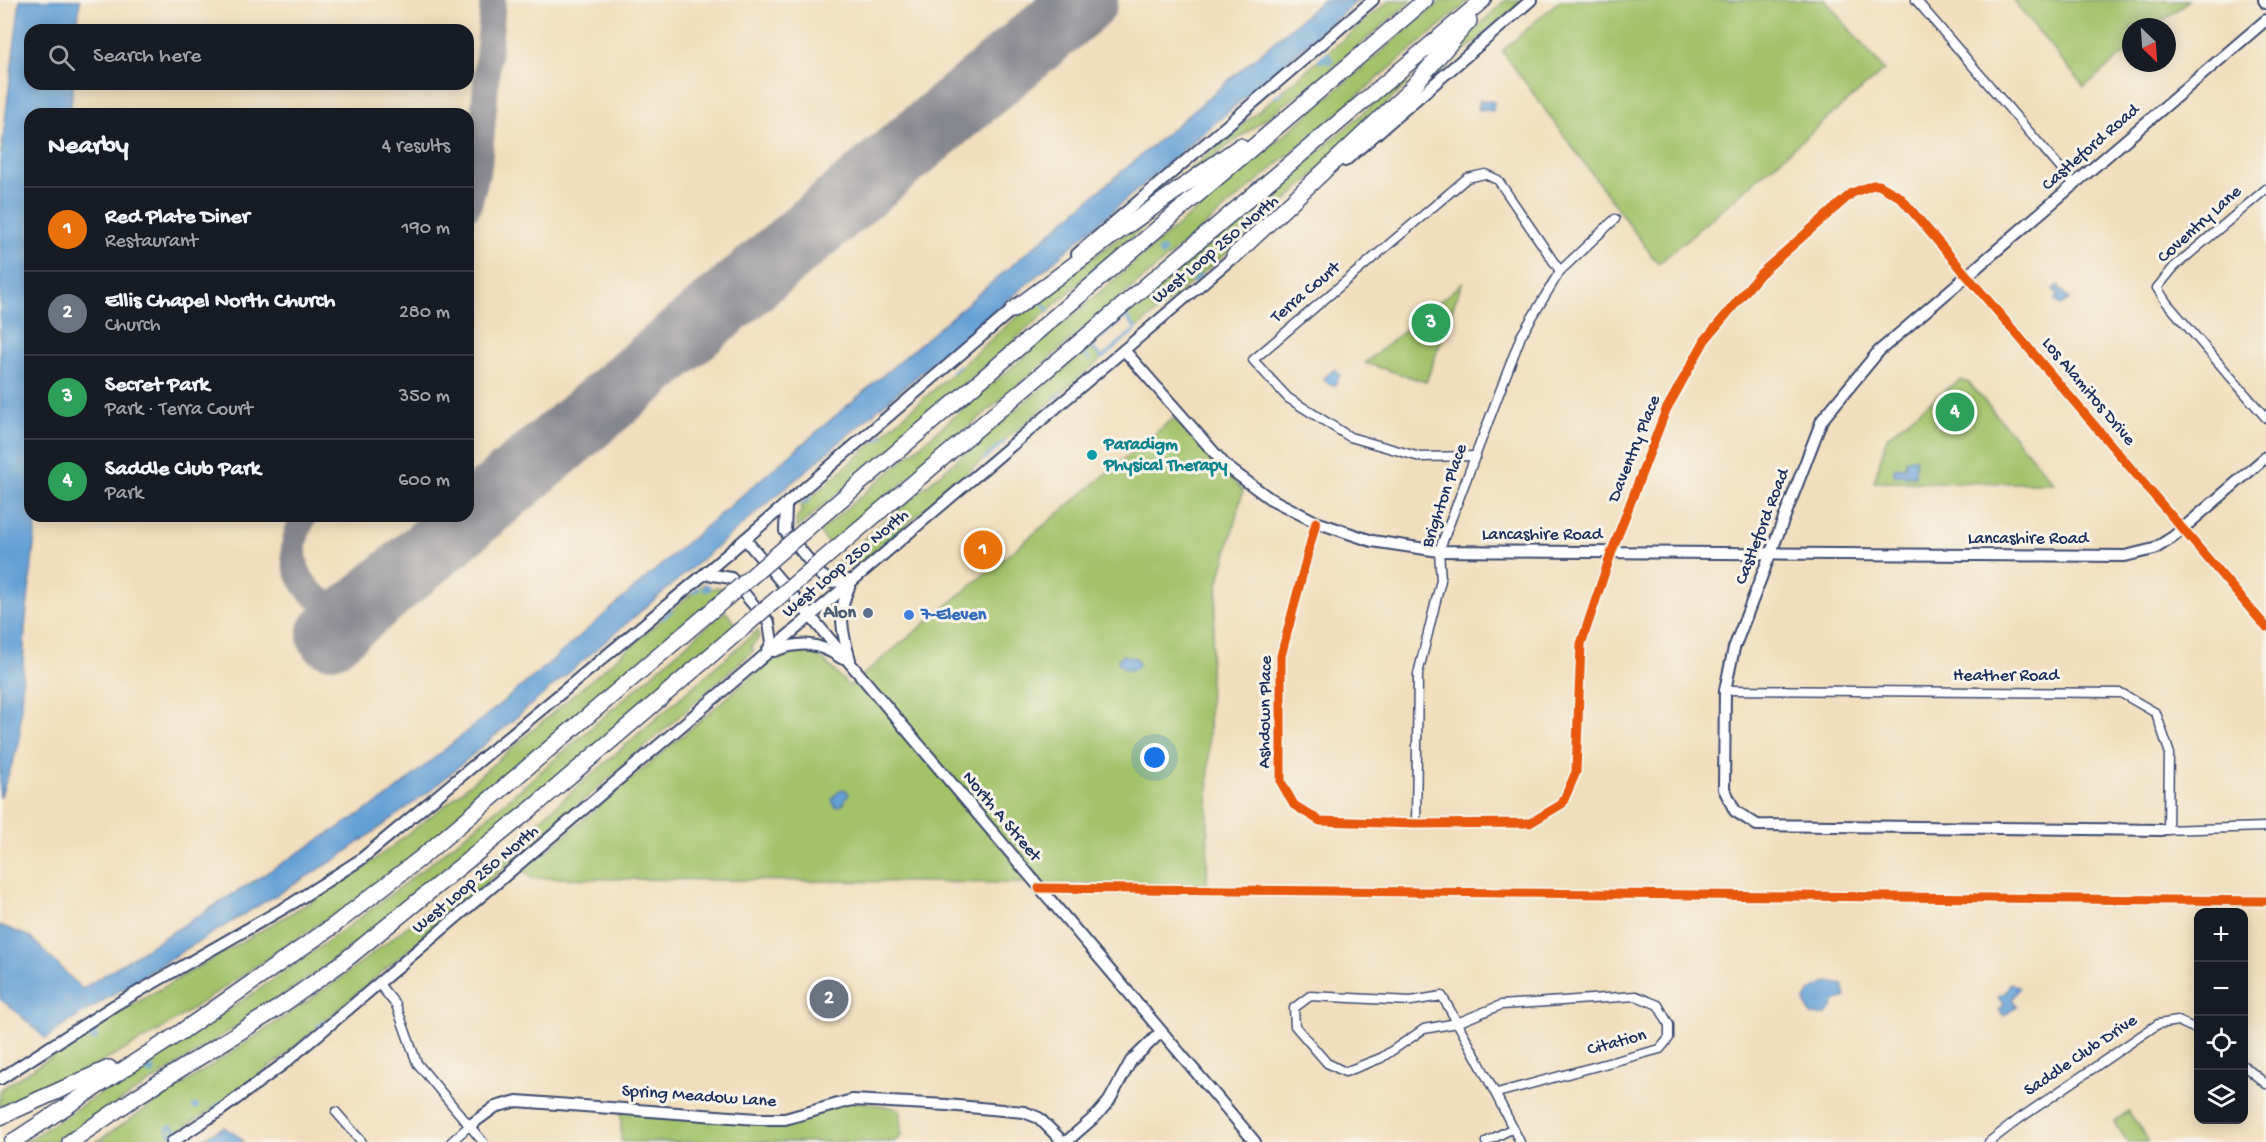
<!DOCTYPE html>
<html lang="en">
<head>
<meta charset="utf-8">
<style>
	body { margin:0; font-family:"Gochi Hand",sans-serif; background:#242831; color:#f1f3f6 }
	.controls { position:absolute; right:18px; bottom:18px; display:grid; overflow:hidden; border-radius:12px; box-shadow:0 3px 15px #0003 }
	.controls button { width:54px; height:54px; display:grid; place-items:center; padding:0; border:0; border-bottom:2px solid #363941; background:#171b24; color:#f1f3f6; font:30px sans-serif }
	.compass { position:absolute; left:2122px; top:18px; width:54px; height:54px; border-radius:50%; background:#171b24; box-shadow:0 3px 15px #0003; rotate:155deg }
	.you { position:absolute; left:1155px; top:758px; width:21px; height:21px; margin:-15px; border:4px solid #fff; border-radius:50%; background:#1a73e8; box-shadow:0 0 0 9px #1a73e833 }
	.badge { display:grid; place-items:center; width:39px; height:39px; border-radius:50%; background:#1f6fb2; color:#fff; font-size:20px; font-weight:700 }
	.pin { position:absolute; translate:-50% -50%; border:3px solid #fff; box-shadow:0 2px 6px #0006 }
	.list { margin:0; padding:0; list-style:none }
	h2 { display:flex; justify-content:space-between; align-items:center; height:78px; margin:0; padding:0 24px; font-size:26px }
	h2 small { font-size:20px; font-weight:400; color:#9ea1a6 }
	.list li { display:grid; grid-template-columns:39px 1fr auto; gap:18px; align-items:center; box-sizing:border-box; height:84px; padding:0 24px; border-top:2px solid #363941 }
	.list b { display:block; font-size:22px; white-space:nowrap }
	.list p { margin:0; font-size:20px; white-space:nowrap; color:#9ea1a6 }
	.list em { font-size:20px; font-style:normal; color:#9ea1a6 }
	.icon { flex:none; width:33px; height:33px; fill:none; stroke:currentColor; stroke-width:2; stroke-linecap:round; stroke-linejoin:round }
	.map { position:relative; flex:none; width:2266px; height:1142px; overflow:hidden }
	.search { position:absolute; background:#171b24; box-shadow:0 3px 15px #0003; left:24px; top:24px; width:450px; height:66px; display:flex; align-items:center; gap:15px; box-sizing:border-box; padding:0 21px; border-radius:18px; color:#9ea1a6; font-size:22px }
	.panel { position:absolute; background:#171b24; box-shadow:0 3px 15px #0003; left:24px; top:108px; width:450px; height:414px; border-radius:18px }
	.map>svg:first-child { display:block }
	.green { fill:#a3c26a; stroke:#5f7864; stroke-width:1.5 }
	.water { fill:#65a0d5; stroke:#40689a; stroke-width:1.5 }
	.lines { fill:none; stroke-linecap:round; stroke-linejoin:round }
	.stream { stroke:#65a0d5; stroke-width:3 }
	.taxiway { stroke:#86868e; stroke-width:26 }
	.runway { stroke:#86868e; stroke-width:66 }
	.minor-casing { stroke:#3b496c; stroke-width:11 }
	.tertiary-casing { stroke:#3b496c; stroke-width:14 }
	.secondary-casing { stroke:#3b496c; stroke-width:14 }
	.motorway-casing { stroke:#3b496c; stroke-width:18 }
	.minor { stroke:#fff; stroke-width:8 }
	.tertiary { stroke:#fff; stroke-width:10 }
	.secondary { stroke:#fff; stroke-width:10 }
	.motorway { stroke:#fff; stroke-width:15 }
	.motorway-bridge-casing { stroke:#3b496c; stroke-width:18; stroke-linecap:butt }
	.motorway-bridge { stroke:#fff; stroke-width:15 }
	.cycleway-casing { stroke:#f7f3e8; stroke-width:13 }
	.cycleway { stroke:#e8590c; stroke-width:9 }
	.culture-dot { fill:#0f9aa8; stroke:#f7f3e8; stroke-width:2 }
	.service-dot { fill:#5c6f8a; stroke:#f7f3e8; stroke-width:2 }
	.shop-dot { fill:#3f7fe0; stroke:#f7f3e8; stroke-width:2 }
	.labels { text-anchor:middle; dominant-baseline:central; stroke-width:6; stroke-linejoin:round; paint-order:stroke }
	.street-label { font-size:18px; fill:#1b2f5e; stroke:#f7f3e8 }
	.culture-label { font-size:18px; font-weight:bold; fill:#0d838f; stroke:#f7f3e8; text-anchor:start }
	.service-label { font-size:18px; font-weight:bold; fill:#4e5e75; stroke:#f7f3e8; text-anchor:end }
	.shop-label { font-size:18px; font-weight:bold; fill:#366cbe; stroke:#f7f3e8; text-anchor:start }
</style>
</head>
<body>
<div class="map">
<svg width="2266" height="1142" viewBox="0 0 2266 1142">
	<rect width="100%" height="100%" fill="#f7f3e8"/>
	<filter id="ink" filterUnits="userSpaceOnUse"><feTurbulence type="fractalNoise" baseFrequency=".0167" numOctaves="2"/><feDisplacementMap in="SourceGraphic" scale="12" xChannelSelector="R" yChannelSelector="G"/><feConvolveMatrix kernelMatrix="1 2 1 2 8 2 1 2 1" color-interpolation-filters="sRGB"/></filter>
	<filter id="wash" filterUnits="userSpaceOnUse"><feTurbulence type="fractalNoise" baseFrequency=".008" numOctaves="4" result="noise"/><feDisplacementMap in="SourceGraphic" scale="24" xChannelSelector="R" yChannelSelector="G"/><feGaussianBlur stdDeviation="1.35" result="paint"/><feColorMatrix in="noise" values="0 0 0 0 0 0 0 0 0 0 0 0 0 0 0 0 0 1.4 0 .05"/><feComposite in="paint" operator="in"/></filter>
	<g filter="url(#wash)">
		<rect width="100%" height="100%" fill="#f1debe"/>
		<g class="green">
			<path d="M1390,0H1412L1326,74L1190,174L1189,170Z"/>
			<path d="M1442,0H1470L830,545L819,532Z"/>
			<path d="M1505,0H1524L1425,85L1423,82Z"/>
			<path d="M1560,0H1825L1884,70L1658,264L1502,51Z"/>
			<path d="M2013,0H2189L2156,27H2131V48L2084,87Z"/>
			<path d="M1403,79L1407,84L1273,214L1136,329L1126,316Z"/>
			<path d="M1145,219L1147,223L914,429L797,528L796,520L802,509L800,507L1011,322L1053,287Z"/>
			<path d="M1462,283L1426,382L1365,363Z"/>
			<path d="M1091,346L1102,358L852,571L847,565L836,569L831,567Z"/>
			<path d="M1961,380L1969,383L2054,483L1874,482L1887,437L1947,388Z"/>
			<path d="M1174,418L1243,491L1218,585L1210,667L1207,885L531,878L524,870L775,657C818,643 822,660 849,686Z"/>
			<path d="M703,584L709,590L716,587L726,589L450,826L363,895L160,1030L92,1068L0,1113V1090L124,1010L309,903L360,871L448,803Z"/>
			<path d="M725,611L737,625C622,725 507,825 387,919C283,1001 168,1070 57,1142H25C129,1074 235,1009 335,936C472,837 597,722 725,611Z"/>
			<path d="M758,630L759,637L751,647L754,650L613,775L280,1059L225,1101L161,1142H96L280,1020L341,978L436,904L458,891Z"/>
			<path d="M852,1100L900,1109L901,1136L894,1142H622L621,1140V1109L780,1124Z"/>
			<path d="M2128,1111L2149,1141L2147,1142H2128L2114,1122Z"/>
		</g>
		<g class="water">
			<path d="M20,0H80L77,30H30V84H73L70,114H30V516H37L25,628L19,744L0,798V162Z"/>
			<path d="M1323,0H1358L1046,268L924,370L431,790L336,859L181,952L64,1025L46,1039L17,1012L0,999V925L30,937L82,989L386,798L539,672L670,557Z"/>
			<path d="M1480,100L1494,102L1493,111L1478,109Z"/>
			<path d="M2058,286L2069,299L2061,306L2055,300L2059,296L2053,289Z"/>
			<path d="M1335,369L1340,375L1335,385L1329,384L1323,379Z"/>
			<path d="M1912,458H1916L1915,476L1894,475V468L1905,467L1906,460Z"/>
			<path d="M1123,655C1130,657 1136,655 1139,664L1136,669L1125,670L1119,664L1118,659Z"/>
			<path d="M842,790H846L849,794L845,799L844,804L836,807L832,800L835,795Z"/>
			<path d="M1828,982L1843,985L1846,997L1834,1001L1833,1008L1826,1015H1811L1805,1001C1809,989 1817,988 1828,982Z"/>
			<path d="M2010,983L2019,988L2012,999L2017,1006L2004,1016L1998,1009L2004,1005L1998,997L2007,991Z"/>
			<path d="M224,1127L239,1137L244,1142H197Z"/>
		</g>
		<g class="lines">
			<g class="stream">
				<path d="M1328,53L1332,60L1329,63L1325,58L1321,62L1319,60Z"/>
				<path d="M1276,97L1282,92"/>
				<path d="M1232,134L1239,128"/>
				<path d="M1162,248L1165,251L1162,255L1159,251Z"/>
				<path d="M1193,282L1200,276"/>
				<path d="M1043,304L1049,311"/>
				<path d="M1126,316L1136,329L1102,358L1091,346Z"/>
				<path d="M1083,353L1090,360"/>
				<path d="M952,372L959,366"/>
				<path d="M1055,399L1061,393"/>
				<path d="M876,441L883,435"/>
				<path d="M984,459L1004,442"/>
				<path d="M803,504L810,498"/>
				<path d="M882,546L903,529"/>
				<path d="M705,585L709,586L708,590H704Z"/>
				<path d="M693,593L699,588"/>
				<path d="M663,618L671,611"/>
				<path d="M318,1027L324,1022"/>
				<path d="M95,1033L97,1038L93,1040L91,1036Z"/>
				<path d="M152,1068L154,1072L150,1074L147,1070Z"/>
				<path d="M196,1105L198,1107L196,1108L193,1107Z"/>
				<path d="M214,1108L221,1103"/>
				<path d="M171,1126L178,1131L171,1135L167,1128Z"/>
			</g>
			<g class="taxiway">
				<path d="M468,207L479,166L493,0"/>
				<path d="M304,516C299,526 295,536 294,547C292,577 315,608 347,606C355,606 362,603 370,601"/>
			</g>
			<path class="runway" d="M330,635L1085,0"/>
		</g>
	</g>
	<g filter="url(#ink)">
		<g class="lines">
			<g class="minor-casing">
				<g id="minor">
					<path d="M1916,0L2074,184"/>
					<path d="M2266,189L2174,267L2157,288L2167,303L2266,418"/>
					<path d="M1476,456L1420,457L1350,437L1288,398L1253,360L1467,178L1485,174L1498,180L1560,271"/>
					<path d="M1316,522L1281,656V782L1294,805L1320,821L1416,824L1530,823L1562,804L1576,772L1581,644L1612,551L1666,410L1705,340L1760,274L1852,193L1873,185H1879L1900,197L2266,627"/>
					<path d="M1725,690L2121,693L2156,713L2169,751L2168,830"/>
					<path d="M1416,824L1418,674L1441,580L1439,551L1521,336L1560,271L1615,219"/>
					<path d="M2162,830L2266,827"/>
					<path d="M1039,888L2266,901"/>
					<path d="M379,984L396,1005L417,1063L483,1142"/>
					<path d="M2244,1066L2266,1084"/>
					<path d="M1497,1093L1660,1049L1669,1038V1025L1658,1005L1636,996L1501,1005L1457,1023L1424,1029L1381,1058L1345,1072L1327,1063L1295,1026L1294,1008L1310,996L1411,1001L1442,996C1470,1044 1495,1092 1520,1142"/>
					<path d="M336,1112L362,1142"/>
					<path d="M451,1142L469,1126"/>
					<path d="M1486,1142L1513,1128"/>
					<path d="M1989,1142L2019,1119L2158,1024L2178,1021L2198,1030"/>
				</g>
			</g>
			<g class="tertiary-casing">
				<g id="tertiary">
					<path d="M2264,0L2266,3"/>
					<path d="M1124,350L1226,466L1269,498L1316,522L1372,541L1439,551L2125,556L2154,549L2173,537L2266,457"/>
					<path d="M2162,830L1757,825L1735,811L1724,789L1725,690L1734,648L1822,420L1879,351L2266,20"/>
					<path d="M469,1126L495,1107L517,1101L757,1119H785L852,1100L947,1105L1024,1112L1039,1118L1063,1142"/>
					<path d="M1066,1142L1097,1115L1109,1101L1131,1061L1161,1032"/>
				</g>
			</g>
			<g class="secondary-casing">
				<g id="secondary">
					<path d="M1345,161L1531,0"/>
					<path d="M1077,254L1373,0"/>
					<path d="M788,502L786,506L785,531L820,574L831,582L853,580"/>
					<path d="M745,539L1255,1142"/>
					<path d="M702,576L707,574L731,578L769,623L772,642L767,652"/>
					<path d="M774,651C800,641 818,642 841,658"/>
					<path d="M850,660C842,633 837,610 850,585"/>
					<path d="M0,1079L115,1005L293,903L360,860L702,576L1018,305"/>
					<path d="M172,1142L221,1110L286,1062L1238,253"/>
				</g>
			</g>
			<g class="motorway-casing">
				<g id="motorway">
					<path d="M1234,256L1409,91L1469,21"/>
					<path d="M1013,310L1107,240L1240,146"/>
					<path d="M817,520L1425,0"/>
					<path d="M840,545L1483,0"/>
					<path d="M0,1117L109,1068"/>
					<path d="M12,1142L181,1032L333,926L422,857L717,606"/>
					<path d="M70,1142L139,1095L278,1008L343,962L537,804L738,632"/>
				</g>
			</g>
			<use href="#minor" class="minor"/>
			<use href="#tertiary" class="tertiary"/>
			<use href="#secondary" class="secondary"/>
			<use href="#motorway" class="motorway"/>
			<g class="motorway-bridge-casing">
				<g id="motorway-bridge">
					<path d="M717,606L817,520"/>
					<path d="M738,632L840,545"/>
				</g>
			</g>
			<use href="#motorway-bridge" class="motorway-bridge"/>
			<g class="cycleway-casing">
				<g id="cycleway">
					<path d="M1316,522L1281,656V782L1294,805L1320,821L1416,824L1530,823L1562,804L1576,772L1581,644L1612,551L1666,410L1705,340L1760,274L1852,193L1873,185H1879L1900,197L2266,627"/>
					<path d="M1039,888L2266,901"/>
				</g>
			</g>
			<use href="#cycleway" class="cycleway"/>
		</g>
	</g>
	<circle class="culture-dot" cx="1092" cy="455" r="6"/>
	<circle class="service-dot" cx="868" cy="613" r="6"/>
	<circle class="shop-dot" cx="909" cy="615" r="6"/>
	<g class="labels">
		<g class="street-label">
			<text transform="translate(2091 148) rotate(-41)">Castleford Road</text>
			<text transform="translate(2200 225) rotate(-42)">Coventry Lane</text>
			<text transform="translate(1216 250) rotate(-40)">West Loop 250 North</text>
			<text transform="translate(1306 293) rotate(-40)">Terra Court</text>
			<text transform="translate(2088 392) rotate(50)">Los Alamitos Drive</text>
			<text transform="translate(1635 449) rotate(-68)">Daventry Place</text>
			<text transform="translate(1445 496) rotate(-71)">Brighton Place</text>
			<text transform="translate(1763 527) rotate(-69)">Castleford Road</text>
			<text x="1542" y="535">Lancashire Road</text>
			<text x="2028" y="539">Lancashire Road</text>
			<text transform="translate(846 564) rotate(-40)">West Loop 250 North</text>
			<text x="2006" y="676">Heather Road</text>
			<text transform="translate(1266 712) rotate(-89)">Ashdown Place</text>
			<text transform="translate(1001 817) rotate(50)">North A Street</text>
			<text transform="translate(476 880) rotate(-40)">West Loop 250 North</text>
			<text transform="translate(1617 1043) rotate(-15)">Citation</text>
			<text transform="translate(2081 1056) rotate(-34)">Saddle Club Drive</text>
			<text transform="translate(699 1097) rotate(4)">Spring Meadow Lane</text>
		</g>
		<g class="culture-label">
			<text x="1104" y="445">Paradigm<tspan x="1104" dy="21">Physical Therapy</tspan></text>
		</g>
		<g class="service-label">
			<text x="856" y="613">Alon</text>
		</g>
		<g class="shop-label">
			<text x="921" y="615">7-Eleven</text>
		</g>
	</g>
</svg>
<div class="controls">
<button>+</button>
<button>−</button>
<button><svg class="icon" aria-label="locate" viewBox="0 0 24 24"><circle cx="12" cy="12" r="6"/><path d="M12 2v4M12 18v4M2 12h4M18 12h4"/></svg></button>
<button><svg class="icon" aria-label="layers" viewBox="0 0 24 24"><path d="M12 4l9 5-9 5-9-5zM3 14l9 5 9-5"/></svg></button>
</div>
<svg class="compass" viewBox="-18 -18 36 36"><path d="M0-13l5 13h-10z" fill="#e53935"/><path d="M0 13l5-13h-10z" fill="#9ea1a6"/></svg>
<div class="you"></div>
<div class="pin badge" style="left:983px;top:550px;background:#e8710a">1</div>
<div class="pin badge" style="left:829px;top:999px;background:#6b7280">2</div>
<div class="pin badge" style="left:1431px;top:323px;background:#2e9e5b">3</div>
<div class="pin badge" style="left:1955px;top:412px;background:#2e9e5b">4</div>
<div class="search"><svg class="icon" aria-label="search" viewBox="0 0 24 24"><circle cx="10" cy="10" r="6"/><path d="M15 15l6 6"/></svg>Search here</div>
<section class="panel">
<h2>Nearby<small>4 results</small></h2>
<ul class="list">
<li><span class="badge" style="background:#e8710a">1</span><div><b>Red Plate Diner</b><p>Restaurant</p></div><em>190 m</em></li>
<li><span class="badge" style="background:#6b7280">2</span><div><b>Ellis Chapel North Church</b><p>Church</p></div><em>280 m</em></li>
<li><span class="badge" style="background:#2e9e5b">3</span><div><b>Secret Park</b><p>Park · Terra Court</p></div><em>350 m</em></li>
<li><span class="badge" style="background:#2e9e5b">4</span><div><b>Saddle Club Park</b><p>Park</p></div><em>600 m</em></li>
</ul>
</section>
</div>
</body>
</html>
